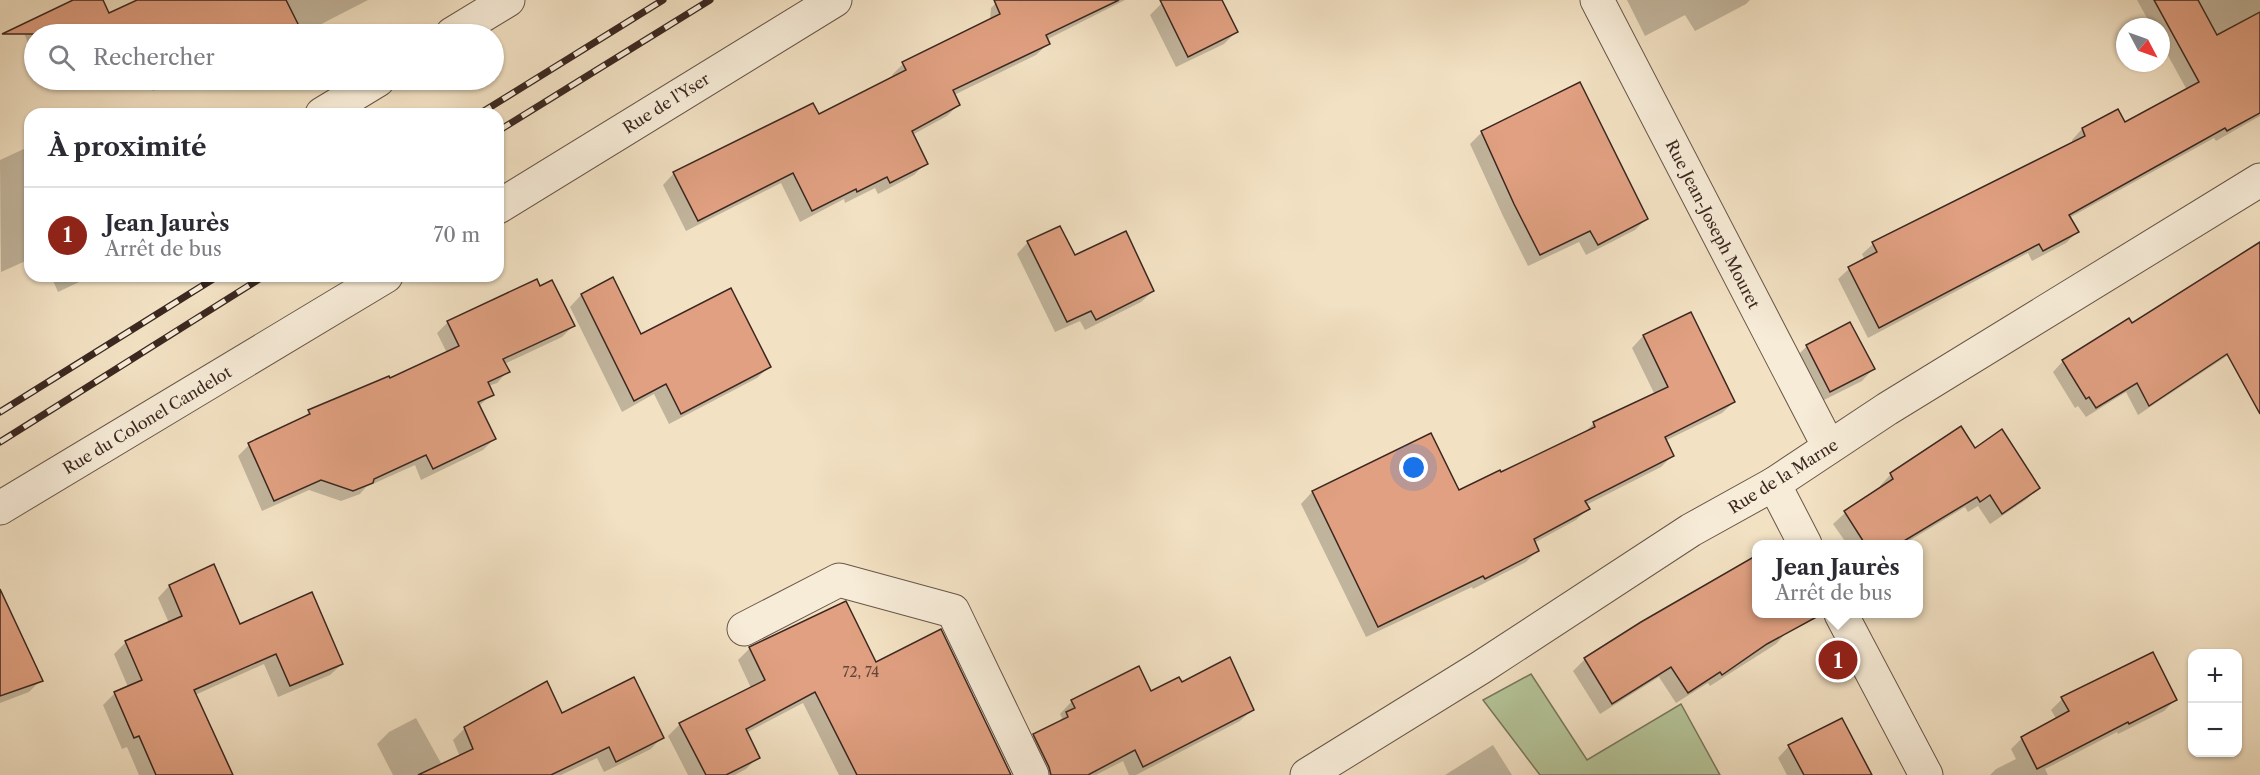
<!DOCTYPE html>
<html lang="fr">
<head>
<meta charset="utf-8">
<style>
	body { margin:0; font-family:"Libre Caslon Text",serif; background:#f2f2f3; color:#2b2b33 }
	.controls { position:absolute; right:18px; bottom:18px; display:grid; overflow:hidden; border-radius:12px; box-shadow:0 2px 4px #0004 }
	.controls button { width:54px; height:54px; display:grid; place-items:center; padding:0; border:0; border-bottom:2px solid #e1e1e2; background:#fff; color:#2b2b33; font:30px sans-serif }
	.compass { position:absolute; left:2116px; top:18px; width:54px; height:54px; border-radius:50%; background:#fff; box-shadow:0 2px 4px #0004; rotate:131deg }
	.you { position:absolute; left:1414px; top:468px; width:21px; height:21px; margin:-15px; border:4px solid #fff; border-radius:50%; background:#1a73e8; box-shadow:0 0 0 9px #1a73e833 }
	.badge { display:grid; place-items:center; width:39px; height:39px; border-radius:50%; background:#8f2418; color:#fff; font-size:20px; font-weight:700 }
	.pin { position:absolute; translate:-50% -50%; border:3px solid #fff; box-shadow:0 2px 6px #0006 }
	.popup { position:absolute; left:1752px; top:540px; width:171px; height:78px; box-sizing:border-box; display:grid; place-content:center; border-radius:12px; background:#fff; filter:drop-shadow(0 2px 4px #0005); font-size:20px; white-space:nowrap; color:#7c7c81 }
	.popup b { font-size:22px; color:#2b2b33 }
	.popup::after { content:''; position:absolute; left:50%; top:100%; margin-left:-12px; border:12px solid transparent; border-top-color:#fff }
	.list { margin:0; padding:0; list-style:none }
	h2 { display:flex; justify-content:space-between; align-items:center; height:78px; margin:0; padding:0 24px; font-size:26px }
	h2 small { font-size:20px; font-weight:400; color:#7c7c81 }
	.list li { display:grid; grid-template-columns:39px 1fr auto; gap:18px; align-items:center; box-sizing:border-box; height:96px; padding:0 24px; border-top:2px solid #e1e1e2 }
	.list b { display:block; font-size:22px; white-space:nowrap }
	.list p { margin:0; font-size:20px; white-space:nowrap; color:#7c7c81 }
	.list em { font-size:20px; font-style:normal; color:#7c7c81 }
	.icon { flex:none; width:33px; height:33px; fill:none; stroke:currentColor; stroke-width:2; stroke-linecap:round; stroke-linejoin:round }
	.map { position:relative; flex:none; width:2260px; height:775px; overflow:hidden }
	.search { position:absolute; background:#fff; box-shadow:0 2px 4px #0004; left:24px; top:24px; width:480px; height:66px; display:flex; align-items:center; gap:15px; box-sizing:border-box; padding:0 21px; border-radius:33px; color:#7c7c81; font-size:22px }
	.panel { position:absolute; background:#fff; box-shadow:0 2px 4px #0004; left:24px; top:108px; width:480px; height:174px; border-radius:18px }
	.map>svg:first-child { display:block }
	.green { fill:#b4c498; stroke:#78765c; stroke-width:1.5 }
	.shadow { fill:#0003 }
	.building { fill:#e0a081; stroke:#3b2720; stroke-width:1.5 }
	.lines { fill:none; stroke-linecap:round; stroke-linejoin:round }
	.minor-casing { stroke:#695649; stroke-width:35 }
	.minor { stroke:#f7ecd8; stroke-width:33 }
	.rail-casing { stroke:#3b2720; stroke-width:7 }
	.rail { stroke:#f7ecd8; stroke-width:4.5; stroke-dasharray:14; stroke-linecap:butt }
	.labels { text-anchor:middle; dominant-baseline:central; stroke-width:6; stroke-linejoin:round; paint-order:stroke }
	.number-label { font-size:14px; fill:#644538 }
	.street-label { font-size:16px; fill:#3b2720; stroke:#f7ecd8 }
</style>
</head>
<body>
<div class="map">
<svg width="2260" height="775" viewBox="0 0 2260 775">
	<rect width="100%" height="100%" fill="#f2e1c3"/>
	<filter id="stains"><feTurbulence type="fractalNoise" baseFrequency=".00333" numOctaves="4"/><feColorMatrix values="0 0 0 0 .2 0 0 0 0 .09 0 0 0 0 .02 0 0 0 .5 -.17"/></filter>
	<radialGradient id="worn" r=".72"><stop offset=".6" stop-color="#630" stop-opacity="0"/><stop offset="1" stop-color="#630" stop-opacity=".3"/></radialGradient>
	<path class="green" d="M1531,674L1587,760L1681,704L1720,775H1540L1483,700Z"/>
	<g class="shadow">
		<path d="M76,0H101L117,34H34V57L23,31Z"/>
		<path d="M168,0H368L302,34H127L124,27Z"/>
		<path d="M999,0H1125L1046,40L1048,44L1036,55L954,95L959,104L947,116L912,135L926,163L914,175L878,194L875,188L845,203L844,199L800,222L781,183L686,231L663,185L674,173L818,116L893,78L892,75L903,64L990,20L991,8Z"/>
		<path d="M1169,0H1220L1236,32L1224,44L1176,67L1150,15L1162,3Z"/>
		<path d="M1627,0H1750L1746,4L1695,31L1685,15L1645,36Z"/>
		<path d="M2137,0H2260V116L2216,141L2214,138L2069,218L2077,232L2066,243L2032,261L2028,253L1868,338L1838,279L1849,269L1865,260L1862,254L1873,244L2073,143L2072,140L2082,129L2117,111L2125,124L2187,90L2161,43V27H2152Z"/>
		<path d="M147,80H179L153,91Z"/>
		<path d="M233,80H246L235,85Z"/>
		<path d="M1482,132L1646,219L1635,230L1586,255L1579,242L1528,266L1503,216L1470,144Z"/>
		<path d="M26,148L30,157V259L1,272L0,160Z"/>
		<path d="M1028,242L1074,257L1153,291L1141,302L1085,330L1080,321L1055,332L1017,254Z"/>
		<path d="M2260,243V318L2245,344L2138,415L2126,392L2086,417L2078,406L2075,408L2053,372L2063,361L2132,325Z"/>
		<path d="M51,276H92L58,292Z"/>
		<path d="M539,288L573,326L562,337L504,364L508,371L497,383L488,386L492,394L478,407L494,439L483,450L421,480L415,465L366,487L360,494L341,501L309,490L262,511L238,456L249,445L300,421L309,412L388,378L390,380L447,353L437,333L448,322Z"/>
		<path d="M581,295L641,336L769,367L757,378L669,424L654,394L622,412L570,307Z"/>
		<path d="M1690,314L1734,402L1722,413L1665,441L1672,456L1661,467L1586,505L1588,509L1576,520L1534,543L1538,550L1526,562L1473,589L1472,587L1366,637L1301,504L1312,492L1430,435L1458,492L1501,474L1583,434L1594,423L1655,395L1632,348L1643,336Z"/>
		<path d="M1807,346L1873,369L1862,381L1818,403L1795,358Z"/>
		<path d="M1974,450L2038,488L2027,499L1990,524L1978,506L1968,512L1965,507L1904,544H1847L1833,524L1845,513L1881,489L1880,486L1891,474Z"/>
		<path d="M1757,557V614H1777L1787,632L1776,644L1710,686L1708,683L1676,703L1659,677L1600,714L1573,671L1585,659L1642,623Z"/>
		<path d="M213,566L239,626L342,664L330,675L278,697L264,664L195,695L231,775H139L127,747L122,749L103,705L114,694L128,687L114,654L126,642L169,623L158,598L169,586Z"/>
		<path d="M0,643L41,680L29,692L0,703Z"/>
		<path d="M750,648L875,664L1010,775H839L803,703L746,733L758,757L746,769L735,775H688L668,736L680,724L751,688L738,660Z"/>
		<path d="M2152,654L2175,700L2164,711L2118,734L2117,732L2045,769L2048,775H1990L1996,769L2016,759L2011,749L2022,738L2057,720L2051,710L2062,699Z"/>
		<path d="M1181,684L1253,709L1240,721L1136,775H1129L1123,761L1096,775H1035L1022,747L1034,735L1055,725L1062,718L1060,714L1072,701L1151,693Z"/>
		<path d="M561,715L662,737L651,749L604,772L597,758L561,775H393L377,744L389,732L416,718L442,765L460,757L453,740L465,728Z"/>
		<path d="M1493,745L1512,775H1445Z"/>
		<path d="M1789,746L1870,775H1787L1778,758Z"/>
	</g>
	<g class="building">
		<path d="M73,0H103L109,13L137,0H286L303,34H2Z"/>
		<path d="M994,0H1119L1046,35L1050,44L953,90L960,105L912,131L928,164L890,183L887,177L857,192L856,189L812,211L793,173L698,221L673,172L813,103L819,114L906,70L902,62L1000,14Z"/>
		<path d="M1160,0H1222L1238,32L1188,57Z"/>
		<path d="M2154,0H2198L2217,35L2260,12V113L2227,131L2225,128L2069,215L2079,232L2043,251L2039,244L1879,328L1848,267L1877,252L1872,242L2085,136L2082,128L2118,109L2125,122L2199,82Z"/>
		<path d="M1580,82L1648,219L1598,245L1590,231L1540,255L1514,204L1481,131Z"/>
		<path d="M1060,226L1075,255L1126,231L1154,291L1096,320L1091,311L1067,322L1027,241Z"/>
		<path d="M2260,242V414L2227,354L2149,406L2137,383L2096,408L2089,397L2086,399L2062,360L2129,318L2132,323Z"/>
		<path d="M613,277L641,334L731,288L771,367L681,414L666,384L634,401L581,294Z"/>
		<path d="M537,279L540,286L552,280L575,326L503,359L510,372L488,382L494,395L478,402L496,439L433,469L426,455L374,479L373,483L353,491L321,480L274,501L248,443L310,414L308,410L389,376L390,378L459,346L447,321Z"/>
		<path d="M1691,312L1735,402L1665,437L1674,456L1585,501L1590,509L1534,539L1539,551L1485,579L1483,576L1378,627L1312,491L1431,433L1459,490L1500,470L1501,472L1595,427L1593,422L1668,387L1643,335Z"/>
		<path d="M1850,322L1875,369L1830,392L1806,345Z"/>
		<path d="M1961,426L1975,448L2002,429L2040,488L2002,514L1990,495L1980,502L1977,497L1899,544H1865L1844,511L1893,479L1890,473Z"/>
		<path d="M1757,555V614H1822L1767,644L1722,675L1720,672L1688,693L1671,667L1612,704L1584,658L1641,622Z"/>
		<path d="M214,564L240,624L312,592L343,664L290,686L276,654L194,690L233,775H156L139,736L134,738L114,692L142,680L125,641L182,616L169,585Z"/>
		<path d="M0,589L43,681L0,696Z"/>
		<path d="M846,601L876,662L941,629L1011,775H857L815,692L746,729L760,758L726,775H706L679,723L765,680L749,647Z"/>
		<path d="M2153,652L2177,700L2129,724L2128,722L2037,769L2021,737L2069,711L2061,697Z"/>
		<path d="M1230,657L1254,710L1143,767L1135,750L1088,775H1051L1049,767L1033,734L1068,717L1066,712L1075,708L1071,700L1139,666L1151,691L1179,677L1182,682Z"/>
		<path d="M634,677L664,738L616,762L609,747L551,775H418L473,749L464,727L547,681L562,713Z"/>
		<path d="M1842,718L1872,775H1804L1788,745Z"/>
	</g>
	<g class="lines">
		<g class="minor-casing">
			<g id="minor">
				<path d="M1597,0L1829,447"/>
				<path d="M452,34L508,0"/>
				<path d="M322,114L378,80"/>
				<path d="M498,207L835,0"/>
				<path d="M1774,484L1805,544"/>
				<path d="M0,508L386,276"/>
				<path d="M1841,614L1926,775"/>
				<path d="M744,629L839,580L953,611L1032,775"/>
				<path d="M1307,775L1480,668L1691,530L1774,484L1887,409L2260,180"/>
			</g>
		</g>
		<use href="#minor" class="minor"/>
		<g class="rail-casing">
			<g id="rail">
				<path d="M479,114L663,0"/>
				<path d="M498,131L710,0"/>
				<path d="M0,412L218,276"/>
				<path d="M0,442L264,276"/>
			</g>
		</g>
		<use href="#rail" class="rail"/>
	</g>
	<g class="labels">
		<g class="number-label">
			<text x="861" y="672">72, 74</text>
		</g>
		<g class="street-label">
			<text transform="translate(666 103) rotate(-32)">Rue de l'Yser</text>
			<text transform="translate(1713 224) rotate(63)">Rue Jean-Joseph Mouret</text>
			<text transform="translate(147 420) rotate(-31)">Rue du Colonel Candelot</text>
			<text transform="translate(1783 476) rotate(-32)">Rue de la Marne</text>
		</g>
	</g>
	<rect width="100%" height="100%" filter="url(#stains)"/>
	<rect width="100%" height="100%" fill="url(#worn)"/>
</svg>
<div class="controls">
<button>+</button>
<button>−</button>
</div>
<svg class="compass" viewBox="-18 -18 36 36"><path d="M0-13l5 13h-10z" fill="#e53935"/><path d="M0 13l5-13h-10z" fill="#7c7c81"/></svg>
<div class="you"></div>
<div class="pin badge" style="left:1838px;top:660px">1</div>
<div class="popup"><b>Jean Jaurès</b>Arrêt de bus</div>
<div class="search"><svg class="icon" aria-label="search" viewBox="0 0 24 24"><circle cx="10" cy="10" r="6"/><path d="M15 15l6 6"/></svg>Rechercher</div>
<section class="panel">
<h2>À proximité<small></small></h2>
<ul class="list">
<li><span class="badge">1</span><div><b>Jean Jaurès</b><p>Arrêt de bus</p></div><em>70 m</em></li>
</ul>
</section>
</div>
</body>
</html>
